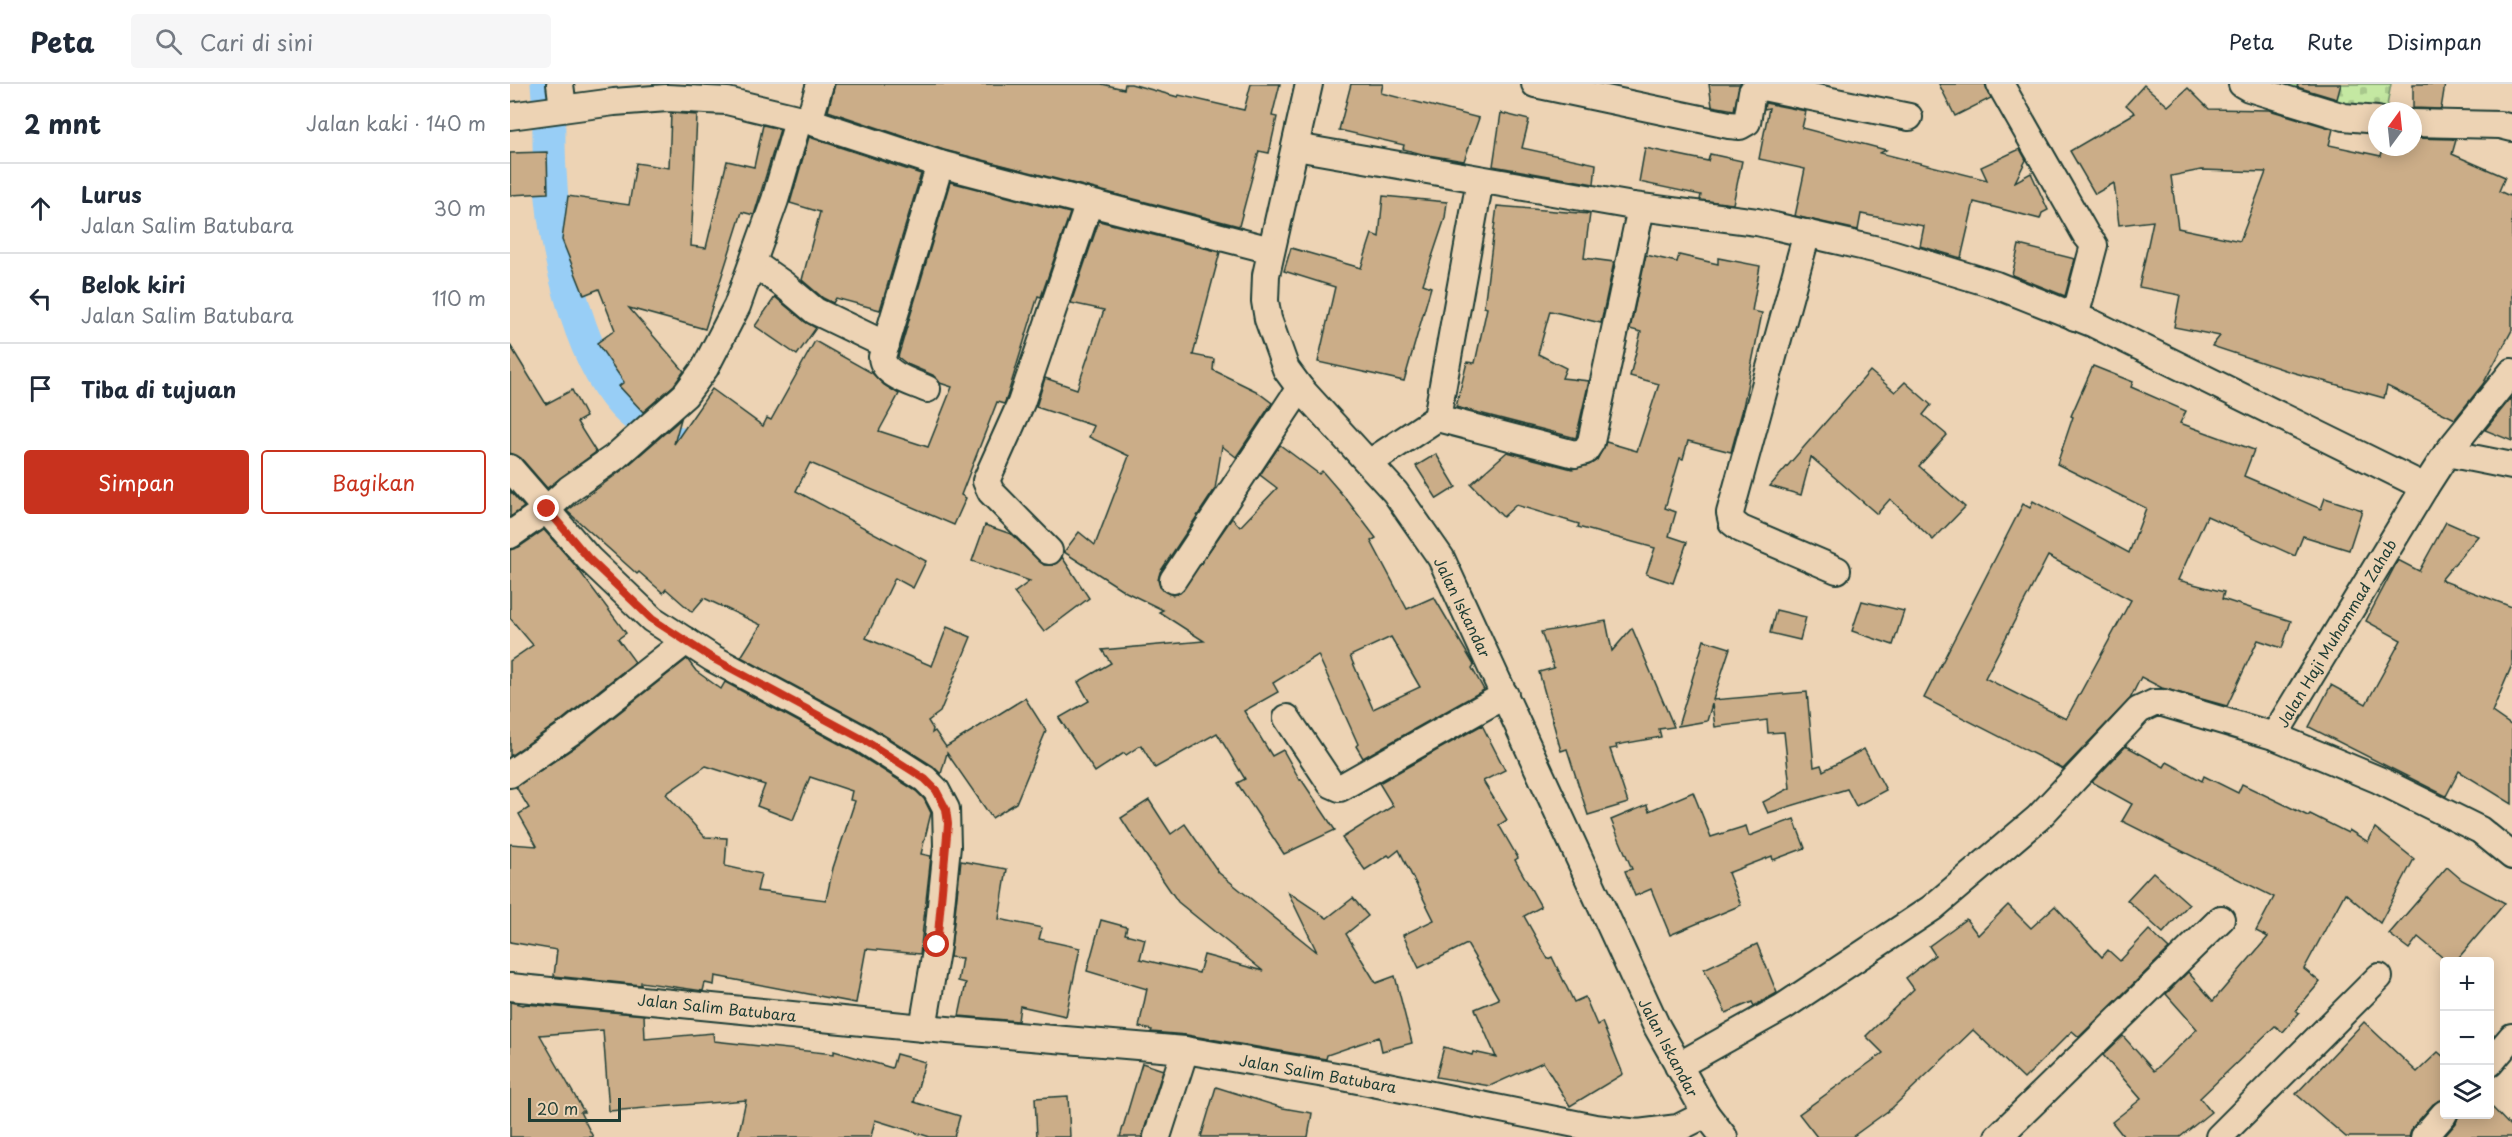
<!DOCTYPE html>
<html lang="id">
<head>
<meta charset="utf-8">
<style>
	body { margin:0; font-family:"Playpen Sans",sans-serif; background:#f6f6f7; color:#1f2937 }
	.controls { position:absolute; right:18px; bottom:18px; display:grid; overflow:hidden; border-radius:6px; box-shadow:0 3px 15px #0003 }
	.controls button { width:54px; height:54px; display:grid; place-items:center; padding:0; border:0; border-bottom:2px solid #e0e1e3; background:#fff; color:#1f2937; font:30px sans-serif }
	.compass { position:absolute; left:1858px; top:18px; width:54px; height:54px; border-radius:50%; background:#fff; box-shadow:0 3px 15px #0003; rotate:15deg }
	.scale { position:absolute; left:18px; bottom:15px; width:93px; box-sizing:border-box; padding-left:6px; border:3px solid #1f3d34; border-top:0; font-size:16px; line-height:21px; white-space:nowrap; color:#1f3d34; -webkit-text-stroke:4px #edd3b4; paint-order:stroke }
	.stop { position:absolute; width:18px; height:18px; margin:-14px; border:4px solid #c8321e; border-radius:50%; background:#fff }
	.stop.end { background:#c8321e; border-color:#fff; box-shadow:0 2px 6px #0008 }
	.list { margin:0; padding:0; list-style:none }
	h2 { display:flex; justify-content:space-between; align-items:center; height:78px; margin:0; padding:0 24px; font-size:26px }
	h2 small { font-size:20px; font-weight:400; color:#747a83 }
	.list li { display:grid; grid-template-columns:39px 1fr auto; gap:18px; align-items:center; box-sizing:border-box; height:90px; padding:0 24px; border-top:2px solid #e0e1e3 }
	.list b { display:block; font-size:22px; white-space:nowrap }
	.list p { margin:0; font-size:20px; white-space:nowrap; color:#747a83 }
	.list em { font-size:20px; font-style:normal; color:#747a83 }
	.actions { display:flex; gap:12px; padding:18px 24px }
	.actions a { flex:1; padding:14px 0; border:2px solid #c8321e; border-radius:6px; text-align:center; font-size:21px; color:#c8321e }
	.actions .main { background:#c8321e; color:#fff }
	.icon { flex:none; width:33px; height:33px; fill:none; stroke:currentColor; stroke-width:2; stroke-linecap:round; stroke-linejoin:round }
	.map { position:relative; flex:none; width:2002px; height:1053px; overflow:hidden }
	header { display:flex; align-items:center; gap:36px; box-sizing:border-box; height:84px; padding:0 30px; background:#fff; border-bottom:2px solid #e0e1e3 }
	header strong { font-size:28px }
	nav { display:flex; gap:33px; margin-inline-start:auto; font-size:21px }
	.search { width:420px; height:54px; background:#f6f6f7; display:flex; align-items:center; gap:15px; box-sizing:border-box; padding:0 21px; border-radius:6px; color:#747a83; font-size:22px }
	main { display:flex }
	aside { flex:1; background:#fff }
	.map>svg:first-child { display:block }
	.cemetery { fill:url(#cemetery-stones); stroke:#72926b; stroke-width:1.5 }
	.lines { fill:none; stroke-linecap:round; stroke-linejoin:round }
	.canal { stroke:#98cef6; stroke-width:33 }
	.building { fill:#cbad88; stroke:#1f3d34; stroke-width:1.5; fill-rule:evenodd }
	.minor-casing { stroke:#1f3d34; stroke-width:30 }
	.minor { stroke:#edd3b4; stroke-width:26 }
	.route { stroke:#c8321e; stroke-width:8 }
	.labels { text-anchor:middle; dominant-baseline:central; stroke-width:4.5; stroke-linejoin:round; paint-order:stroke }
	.street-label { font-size:15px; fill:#1f3d34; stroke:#edd3b4 }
</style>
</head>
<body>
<header>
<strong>Peta</strong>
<div class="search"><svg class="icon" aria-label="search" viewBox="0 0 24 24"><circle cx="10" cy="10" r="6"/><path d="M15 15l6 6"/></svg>Cari di sini</div>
<nav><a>Peta</a><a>Rute</a><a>Disimpan</a></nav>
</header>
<main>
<aside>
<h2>2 mnt<small>Jalan kaki · 140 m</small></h2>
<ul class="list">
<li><svg class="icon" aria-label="ahead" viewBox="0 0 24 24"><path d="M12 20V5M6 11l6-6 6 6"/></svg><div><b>Lurus</b><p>Jalan Salim Batubara</p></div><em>30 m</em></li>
<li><svg class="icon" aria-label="left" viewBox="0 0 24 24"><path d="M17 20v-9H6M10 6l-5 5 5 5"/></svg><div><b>Belok kiri</b><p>Jalan Salim Batubara</p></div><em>110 m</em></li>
<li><svg class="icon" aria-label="arrive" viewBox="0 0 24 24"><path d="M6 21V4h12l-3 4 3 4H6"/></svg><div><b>Tiba di tujuan</b></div></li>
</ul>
<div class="actions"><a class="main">Simpan</a><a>Bagikan</a></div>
</aside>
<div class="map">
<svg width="2002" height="1053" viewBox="0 0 2002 1053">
	<defs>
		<pattern id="cemetery-stones" width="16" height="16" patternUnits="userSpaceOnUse" patternTransform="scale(1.5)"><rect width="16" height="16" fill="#c4e8a2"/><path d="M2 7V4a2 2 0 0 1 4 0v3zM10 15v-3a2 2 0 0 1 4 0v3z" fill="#a8c88c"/></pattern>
	</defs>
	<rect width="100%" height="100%" fill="#edd3b4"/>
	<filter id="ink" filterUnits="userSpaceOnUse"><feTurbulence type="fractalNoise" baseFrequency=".0167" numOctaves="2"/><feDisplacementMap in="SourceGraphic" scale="12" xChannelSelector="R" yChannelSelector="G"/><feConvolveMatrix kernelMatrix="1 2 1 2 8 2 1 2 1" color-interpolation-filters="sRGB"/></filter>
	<g filter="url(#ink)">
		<path class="cemetery" d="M1732,0H1881L1876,27H1867Z"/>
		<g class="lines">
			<path class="canal" d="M37,0C40,29 38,58 40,87C43,155 66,269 113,320C135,343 166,358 193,374"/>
		</g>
		<g class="building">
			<path d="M325,0H592L614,5L615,0H621L668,13L669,11L734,26L741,0H770L762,32L767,33L759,69L749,67L729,142L434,66L318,27Z"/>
			<path d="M841,0H873L871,9L969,34L954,77L912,70L893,65L894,61L829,46Z"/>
			<path d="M1199,0H1230L1224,26L1202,22Z"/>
			<path d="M1429,0H1475L1481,14L1445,32Z"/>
			<path d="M1788,0H1831L1827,15L1787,3Z"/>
			<path d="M1903,0H1935L1931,25L1903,24Z"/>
			<path d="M1634,1L1658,22L1678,4L1699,25L1759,26L1823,45L1819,61L1871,72L1873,63H1903V54L1942,55L1946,56L1942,70L1995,93L1989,107L2002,113V246L1973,300L1945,335L1877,302L1874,314L1778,287L1702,262L1710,252L1664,243L1670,211L1629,203L1643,137L1609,141L1604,99L1585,110L1560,67L1625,29L1616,21ZM1691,86L1756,88L1730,157L1668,144L1661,92Z"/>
			<path d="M1255,19L1296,27L1292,44L1376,66L1370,69L1477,96L1471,83L1510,65L1516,76L1505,98L1521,89L1538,126L1532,129L1530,135L1464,118L1451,174L1410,162L1414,142L1351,130L1348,146L1285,132L1295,85L1249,75L1259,24L1254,25Z"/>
			<path d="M161,29L187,31L181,162L196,164L217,77L244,83L253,41L270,45L244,131L232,128L195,245L119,224L174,287L164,301L133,328L109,302L114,298L87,259L105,246L89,205L74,211L52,156L58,112L119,121L126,79L159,84Z"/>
			<path d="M991,29L1019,36L1012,64L1086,80L1084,100L983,82Z"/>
			<path d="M299,53L411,90L370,226L326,214L323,219L313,214L292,196L310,128L280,119Z"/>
			<path d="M1135,64L1198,77L1200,70L1232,77L1223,120L1190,116L1191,111L1129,98Z"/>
			<path d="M37,68L38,109L0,111V69Z"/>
			<path d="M440,98L560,129L531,213L528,212L497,313L494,320L487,318L451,411L456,414L444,441L300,379L286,407L416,477L403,504L385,494L356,554L422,582L437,543L461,553L430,628L418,637L423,645L422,649L425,647L436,663L515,614L536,647L506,719L482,734L437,669L431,690L423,682L361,643L231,573L251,541L194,514L182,528L156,505L153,509L129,488L127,490L57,427L115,384L171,335L164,360L202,305L253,342L257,334L261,336L305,257L362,289L374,301L389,310L369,347L418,363L442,303L430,299L423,291L397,280L388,273Z"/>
			<path d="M873,112L937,118L935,134L913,200L921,203L894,297L808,278L825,203L774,187L781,164L851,184L862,150L869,153Z"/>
			<path d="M987,122L1080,130L1074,174L1104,178L1091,239L1040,227L1028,270L1056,284L1052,294L1079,297L1066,354L946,323L957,278L965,279L977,224L974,223Z"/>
			<path d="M589,137L710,168L683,271L704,275L703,286L746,307L762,319L726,373L712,362L705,405L650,488L648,496L650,503L662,511L670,509L722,434L730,443L767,404L750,391L770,361L809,390L812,387L837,416L866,454L861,457L897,525L924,513L964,581L962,584L974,606L853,674L846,662L848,660L808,571L763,599L768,608L734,627L762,672L773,666L790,696L791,695L825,746L774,770L727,699L735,695L707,649L645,684L631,661L616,671L614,669L585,688L549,634L579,617L568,598L601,579L592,566L694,557L649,528L653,526L616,508L554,468L569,448L585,461L619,372L579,353L584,342L526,323L535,294L567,305L594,226L561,219ZM881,553L910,603L863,625L840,572Z"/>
			<path d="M1509,161L1565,175L1555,212L1502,191Z"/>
			<path d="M1136,171L1167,178L1169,171L1208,180V174L1250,182L1242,227L1252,229L1232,328L1221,368L1178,357L1173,375L1170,374L1155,424L1166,428L1159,452L1177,458L1163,499L1136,490L1145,464L1068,443L1069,440L1006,421L993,433L961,400L997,368L1062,385L1079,381L1087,376L1096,358L1127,367L1149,300L1120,292L1131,248L1120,245Z"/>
			<path d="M265,213L295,238L306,244L287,271L245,242Z"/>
			<path d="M0,261L36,320L62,306L76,333L67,338L86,368L37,404L11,374L0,369Z"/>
			<path d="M1583,282L1623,298L1621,303L1676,327L1670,339L1744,366L1734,392L1811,425L1815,414L1852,426L1839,466L1793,452L1785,472L1697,432L1668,496L1714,508L1712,515L1781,537L1772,564L1748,556L1717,622L1652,604L1631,593L1620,615L1553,685L1414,614L1513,420L1520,424L1523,417L1619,469L1636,424L1547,380L1563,333L1561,332ZM1538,472L1621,516L1556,635L1475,594Z"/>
			<path d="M1360,287L1385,308L1395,298L1421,321L1413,331L1437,351L1409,382L1455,423L1423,456L1380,415L1367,430L1301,373L1291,411L1260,402Z"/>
			<path d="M2001,314H2002V357L1975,346Z"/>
			<path d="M926,370L946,403L927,415L906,382Z"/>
			<path d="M0,407L14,423L0,433Z"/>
			<path d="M1936,438L1968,452L1931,496L2002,523V581L1982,628L2002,642V720L1949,687L1936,712L1799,643L1821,601L1856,620L1891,556L1856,537L1888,476L1909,487Z"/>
			<path d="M475,441L501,450L534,481H543L552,473L579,514L534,548L504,509L520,497L462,477Z"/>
			<path d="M34,446L65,481L116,549L108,555L125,578L53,635L0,672V577L23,561L0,534V466L9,463Z"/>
			<path d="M1352,517L1394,527L1383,561L1342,547Z"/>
			<path d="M1266,526L1296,533L1290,556L1260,549Z"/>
			<path d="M1096,537L1102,567L1122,544L1164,643L1149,645L1151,653L1106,661L1107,664L1100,665L1118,719L1078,731L1057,665L1051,667L1029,588L1044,584L1031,548Z"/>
			<path d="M1194,556L1220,564L1203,616L1297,608L1304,683L1311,681L1313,687L1354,665L1376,706L1346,722L1337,705L1258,729L1253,718L1280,704L1274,648L1258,649L1257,636L1205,643L1202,620L1197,637L1168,642Z"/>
			<path d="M177,575L186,587L211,605L215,598L346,669L406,707L414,715L421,729L411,770L421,772L410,870L356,865L346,919L205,892L204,901L195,899L193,907L131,898V901L44,892L47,866L0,858V760L27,762L9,730L19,724L6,703L71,659ZM196,682L255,701L247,722L283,736L300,693L342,707L340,716L345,717L323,784L316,816L247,807L251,790L215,782L217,754L195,753L156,710Z"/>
			<path d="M972,641L995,686L973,697L997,736L989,741L1008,774L1005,776L1031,823L1014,832L1038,875L1042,873L1064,918L1075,913L1087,941L1092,938L1113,990L1060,1022L1033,978L980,1002L926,993L934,963L962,971L963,968L986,973L965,925L989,915L957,860L909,884L893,851L924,836L889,766L880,773L878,771L855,786L832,754L883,722L869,699Z"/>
			<path d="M1616,662L1654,683L1657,678L1692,697L1694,692L1728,709L1732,700L1798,732L1800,730L1838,749L1839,746L1858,758L1865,744L1904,775L1870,839L1835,809L1794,885L1810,898L1786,926L1789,929L1773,948L1765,942L1690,1014L1701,1028L1670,1053H1614L1602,1038L1631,1015L1593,971L1613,952L1644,987L1687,945L1656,910L1678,888L1703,917L1758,853L1746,847L1764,813L1612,737L1622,720L1582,698Z"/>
			<path d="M1183,708L1201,753L1236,742L1239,752L1284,735L1295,764L1263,776L1262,772L1218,789L1231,821L1160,851L1141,805L1125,812L1115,787L1122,785L1101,736L1137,721L1139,727Z"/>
			<path d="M639,716L661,750L675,740L709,789L807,868L778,808L817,834L843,814L858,832L836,850L866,899L885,892L902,959L872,967L869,953L817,971L816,975L677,951L641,948L642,946L629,943L637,905L577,887L591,836L617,843L615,850L635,855L630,875L689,889L694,871L753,887L668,818L622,751L611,734Z"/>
			<path d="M451,777L497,785L489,835L532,844L529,855L570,864L556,932L510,922L508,937L449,932L456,899L448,897L452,874L440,873Z"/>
			<path d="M1937,783L1952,796L1995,819L1945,878H1938L1908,853L1899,865L1879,850Z"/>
			<path d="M1643,788L1679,820L1653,849L1617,816Z"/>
			<path d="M1498,821L1521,844L1545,822L1592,873L1598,866L1610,877L1639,846L1659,865L1569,953L1562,947L1514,995L1463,946L1382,1024L1342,1053H1307L1289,1030L1373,969L1356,952L1404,905L1396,894L1425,871L1419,862L1456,835L1468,851Z"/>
			<path d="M1247,860L1267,909L1244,922L1242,918L1216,929L1194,885Z"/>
			<path d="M0,918L13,921L16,920L134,931L135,955L203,949L204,957L324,970V967L382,984L386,970L415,978L404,1018L450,1032L444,1053H420L365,1036L361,1053H228L236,1016L99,1027L93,946L30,951L74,1028H70L83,1053H0Z"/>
			<path d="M1854,938L1907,988L1928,968L1935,974V1015L1923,1020L1903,1043L1899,1053H1836L1786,1010Z"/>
			<path d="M632,979L653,986L632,1053H610Z"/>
			<path d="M706,1003L773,1024L802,1029L798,1053H691Z"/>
			<path d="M558,1012L560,1053H527L525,1014Z"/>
			<path d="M1980,1021L2002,1044V1053H1934L1946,1039L1949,1030H1980Z"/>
		</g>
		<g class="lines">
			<g class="minor-casing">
				<g id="minor">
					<path d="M50,0L53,24"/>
					<path d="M799,0L756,191L755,217L758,235L776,285L790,304L885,408L931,474L1146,941L1196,1030L1214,1053"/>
					<path d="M1025,0L1219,41L1230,42L1237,38L1242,8L1253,3L1399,33"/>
					<path d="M1490,0L1576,151L1584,161L1565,233"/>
					<path d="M1732,0L1739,4L1834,33L1867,36"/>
					<path d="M0,32L104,18L157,14L217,17L299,37L430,80L761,166"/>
					<path d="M299,37L310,0"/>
					<path d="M1903,39L1990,41L2002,44"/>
					<path d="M786,63L1123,122L1247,138L1381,169L1486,201L1584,240L1915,403"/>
					<path d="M1297,149L1220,429L1222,438L1231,445L1327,486"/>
					<path d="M243,179L273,200L305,227L376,261"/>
					<path d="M2002,288L1937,369L1915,403L1764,652L1869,696L1970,746L2002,772"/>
					<path d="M417,305C404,299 373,291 372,273L430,80"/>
					<path d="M927,334L970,96"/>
					<path d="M1937,369L2002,382"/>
					<path d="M859,379L927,334L1065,370L1075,367L1081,358L1131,124"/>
					<path d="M0,384L79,475L142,535L202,574L354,656L415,695L426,706L436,725L437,762L427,861L413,944"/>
					<path d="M0,451L37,425L59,405L105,373L175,311L195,284L227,222L265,116L289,34"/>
					<path d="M539,467L481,408L476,397L511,319L579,119"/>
					<path d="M663,496L790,304"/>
					<path d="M777,634L821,700L830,704L995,611"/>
					<path d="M0,690L62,647L176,557"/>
					<path d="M0,903L413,944L675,966L838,994L1085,1044L1128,1049L1168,1044L1196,1030"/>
					<path d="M1980,979L2002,953"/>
					<path d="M1168,982L1273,923L1422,824L1528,734L1629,626L1644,619H1653L1764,652"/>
					<path d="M647,1053L675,966"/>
					<path d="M1488,1053L1711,835"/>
					<path d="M1709,1053L1869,893"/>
					<path d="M1914,1053L1934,1030"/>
				</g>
			</g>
			<use href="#minor" class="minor"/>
		</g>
	</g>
	<g class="lines" filter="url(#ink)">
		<path class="route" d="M37,425L79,475L142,535L202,574L354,656L415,695L426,706L436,725L438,740L427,861"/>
	</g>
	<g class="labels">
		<g class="street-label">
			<text transform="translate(953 523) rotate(64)">Jalan Iskandar</text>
			<text transform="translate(1826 549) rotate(-59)">Jalan Haji Muhammad Zahab</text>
			<text transform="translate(207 923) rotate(6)">Jalan Salim Batubara</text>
			<text transform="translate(1159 963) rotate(62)">Jalan Iskandar</text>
			<text transform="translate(808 989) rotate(10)">Jalan Salim Batubara</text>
		</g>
	</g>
</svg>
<div class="controls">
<button>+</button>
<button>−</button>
<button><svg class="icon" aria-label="layers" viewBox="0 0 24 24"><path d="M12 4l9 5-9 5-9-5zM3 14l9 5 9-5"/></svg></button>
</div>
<svg class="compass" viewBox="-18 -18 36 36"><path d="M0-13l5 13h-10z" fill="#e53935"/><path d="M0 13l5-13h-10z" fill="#747a83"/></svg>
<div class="scale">20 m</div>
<div class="stop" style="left:427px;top:861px"></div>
<div class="stop end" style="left:37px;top:425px"></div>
</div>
</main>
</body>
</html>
